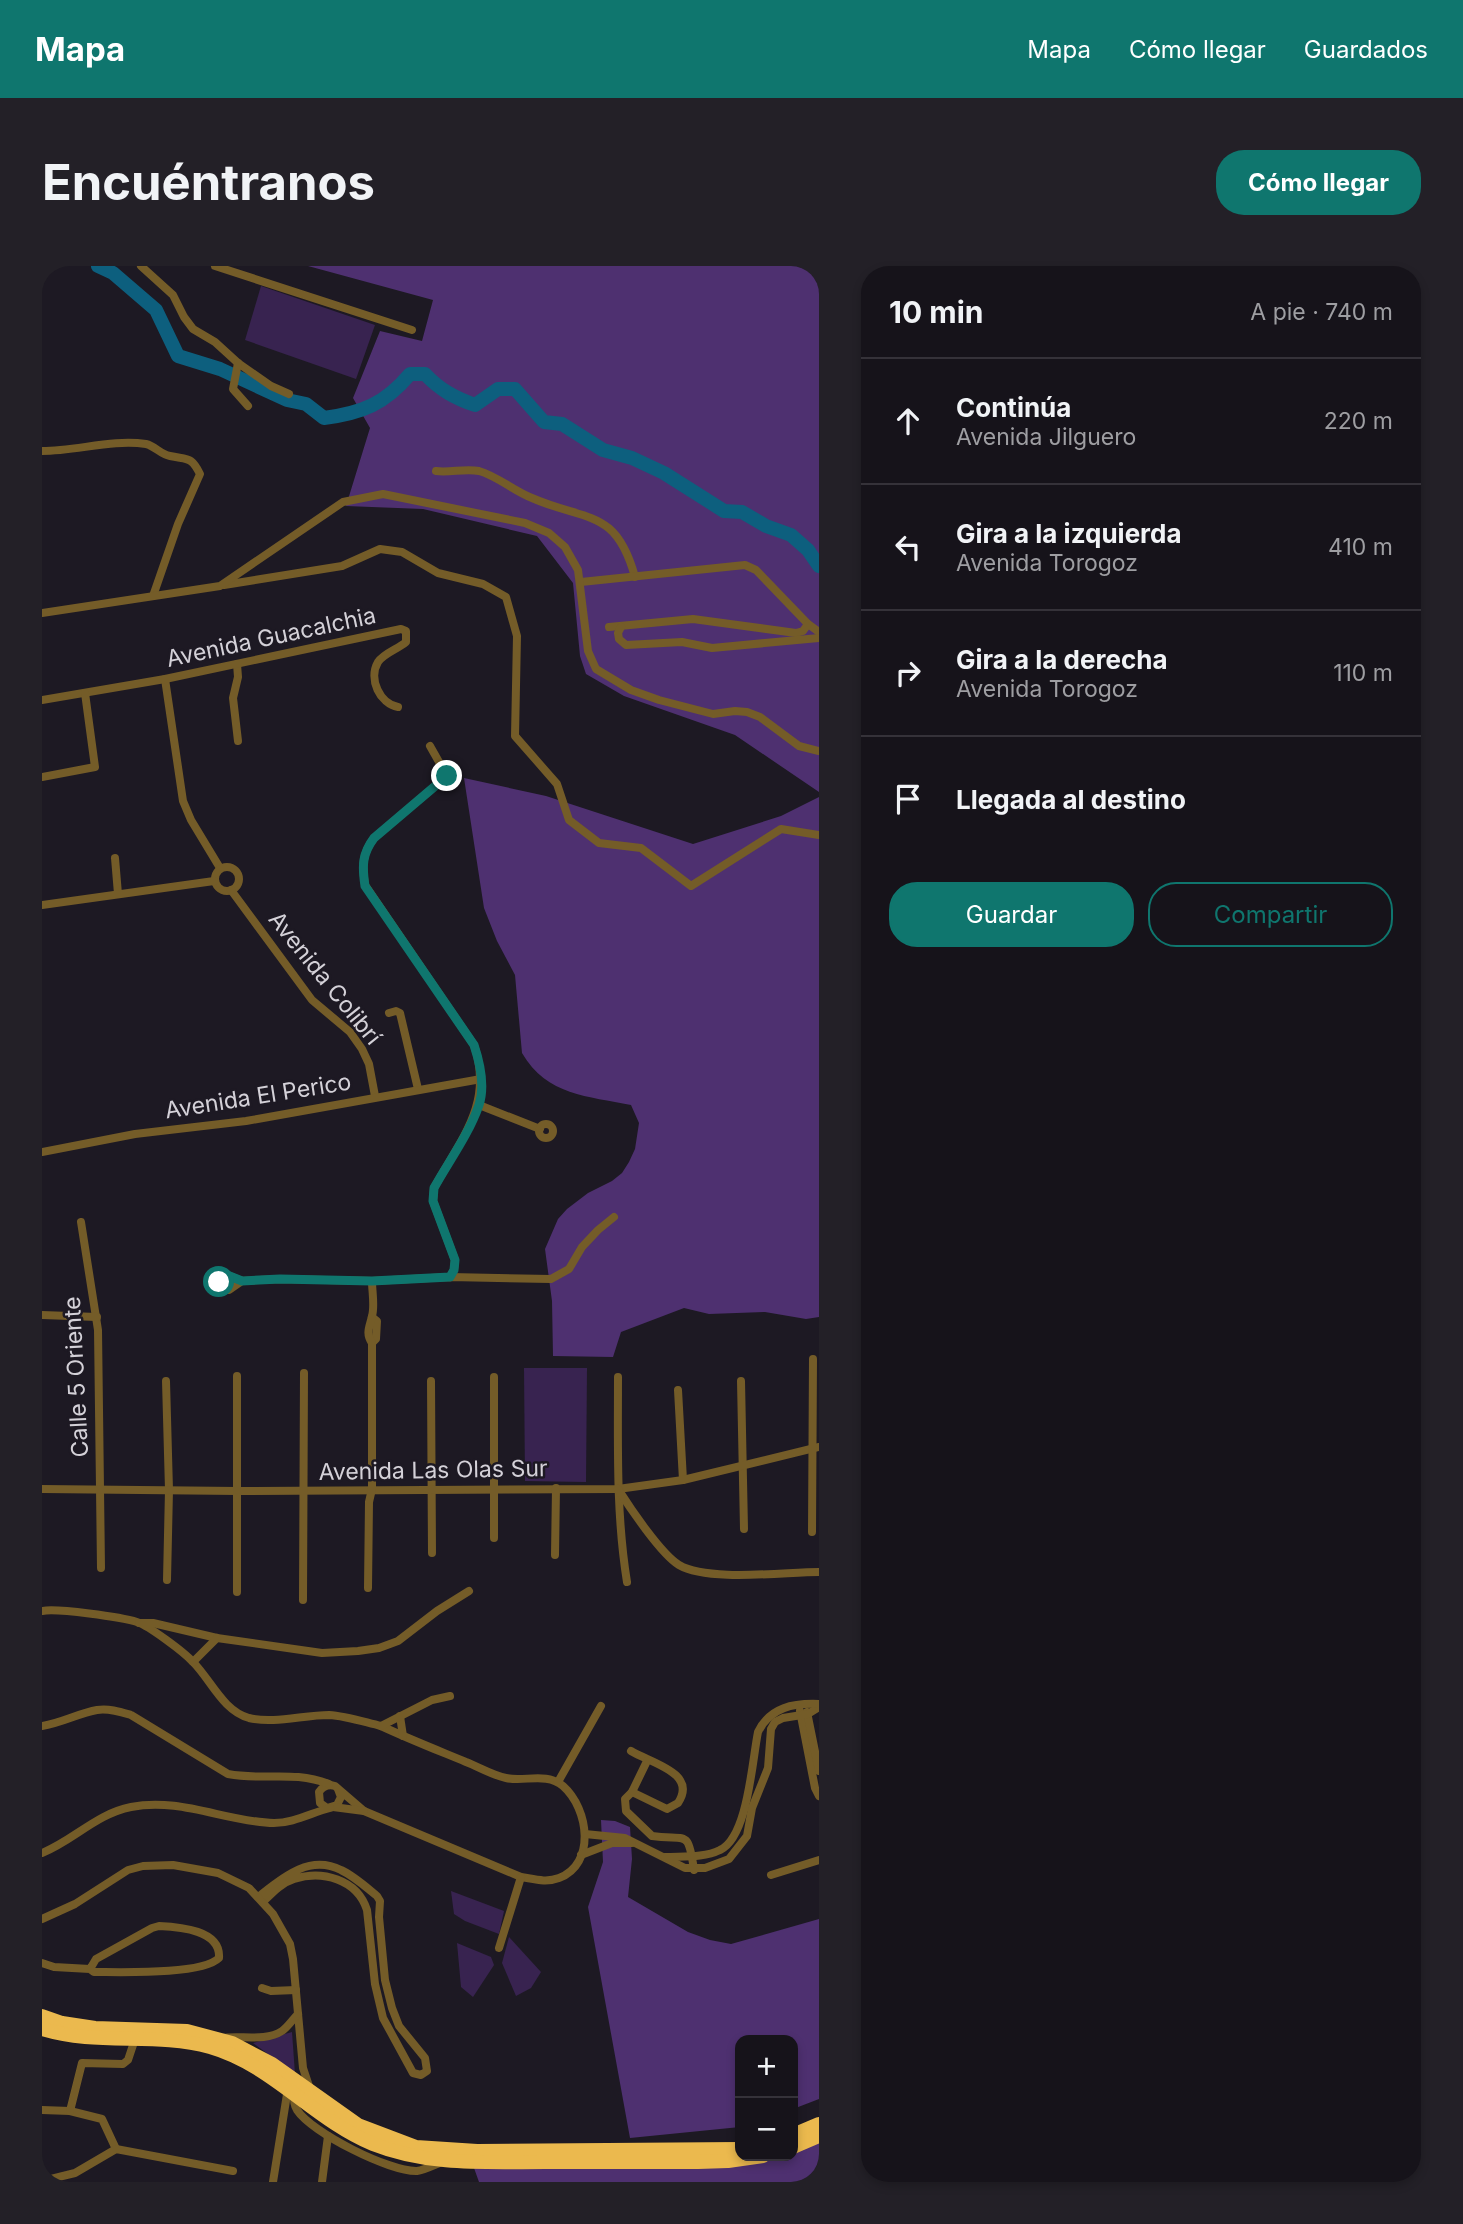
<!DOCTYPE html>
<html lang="es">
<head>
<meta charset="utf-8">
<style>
	body { margin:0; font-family:Inter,sans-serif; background:#232027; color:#f1f3f6 }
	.controls { position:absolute; right:21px; bottom:21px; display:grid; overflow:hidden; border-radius:14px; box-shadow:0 4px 10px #0003 }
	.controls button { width:63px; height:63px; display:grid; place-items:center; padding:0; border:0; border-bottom:2px solid #353239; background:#16131a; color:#f1f3f6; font:35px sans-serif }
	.stop { position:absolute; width:21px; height:21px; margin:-16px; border:5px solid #0f766e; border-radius:50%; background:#fff }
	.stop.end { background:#0f766e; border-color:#fff; box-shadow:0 2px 7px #0008 }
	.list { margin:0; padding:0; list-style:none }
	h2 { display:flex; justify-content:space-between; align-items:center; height:91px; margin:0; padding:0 28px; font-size:30px }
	h2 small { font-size:23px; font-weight:400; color:#9e9ea2 }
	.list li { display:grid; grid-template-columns:46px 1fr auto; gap:21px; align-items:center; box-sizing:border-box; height:126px; padding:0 28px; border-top:2px solid #353239 }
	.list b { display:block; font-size:26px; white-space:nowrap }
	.list p { margin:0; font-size:23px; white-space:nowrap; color:#9e9ea2 }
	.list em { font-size:23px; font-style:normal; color:#9e9ea2 }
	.actions { display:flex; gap:14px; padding:21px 28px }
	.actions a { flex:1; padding:16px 0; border:2px solid #0f766e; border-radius:28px; text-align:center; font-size:24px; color:#0f766e }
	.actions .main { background:#0f766e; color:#fff }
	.icon { flex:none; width:38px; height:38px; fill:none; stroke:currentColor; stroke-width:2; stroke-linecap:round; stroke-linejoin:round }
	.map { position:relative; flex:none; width:777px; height:1916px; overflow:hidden; border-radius:28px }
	header { display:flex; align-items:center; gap:42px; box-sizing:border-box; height:98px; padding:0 35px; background:#0f766e; color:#fff }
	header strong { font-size:33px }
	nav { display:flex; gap:38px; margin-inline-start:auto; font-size:24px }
	.intro { display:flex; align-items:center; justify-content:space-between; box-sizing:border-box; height:168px; padding:0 42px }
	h1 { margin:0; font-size:49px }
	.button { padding:18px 32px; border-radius:28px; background:#0f766e; color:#fff; font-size:24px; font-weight:700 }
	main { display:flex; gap:42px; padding:0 42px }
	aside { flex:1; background:#16131a; border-radius:28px; box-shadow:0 4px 10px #0003 }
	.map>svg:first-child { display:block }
	.green { fill:#382350 }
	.forest { fill:#4e3070 }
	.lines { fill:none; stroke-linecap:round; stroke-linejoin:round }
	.river { stroke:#0d5f7e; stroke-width:14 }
	.street { stroke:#745c28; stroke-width:8 }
	.highway { stroke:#ebb94e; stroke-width:14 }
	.route { stroke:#0f766e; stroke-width:9 }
	.labels { text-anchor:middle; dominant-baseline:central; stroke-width:5; stroke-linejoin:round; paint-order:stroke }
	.street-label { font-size:23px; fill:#d4d1d8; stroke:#1d1923 }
</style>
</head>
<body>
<header>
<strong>Mapa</strong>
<nav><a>Mapa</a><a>Cómo llegar</a><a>Guardados</a></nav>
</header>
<div class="intro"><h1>Encuéntranos</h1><a class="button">Cómo llegar</a></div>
<main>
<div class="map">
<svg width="777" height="1916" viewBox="0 0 777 1916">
	<rect width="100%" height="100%" fill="#1d1923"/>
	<g class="green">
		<path d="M219,20L333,59L314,113L203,74Z"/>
		<path d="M482,1102H545L544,1216L483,1215Z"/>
		<path d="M409,1625L462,1645L457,1668L423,1655L412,1648Z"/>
		<path d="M467,1671L499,1706L489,1722L474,1730L460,1697Z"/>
		<path d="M415,1677L449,1691L452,1699L431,1731L419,1721Z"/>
		<path d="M250,1766L253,1808L211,1777Z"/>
	</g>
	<g class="forest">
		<path d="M266,0H777V526L693,469L582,430L544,408L538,390L531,317L495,270L381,243L304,240L328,162L311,132L338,65L380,75L391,34Z"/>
		<path d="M422,512L504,530L651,578L739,550L777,531V1051L764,1053L723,1046L667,1048L642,1042L579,1066L571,1091L511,1090L510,1035L503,983L516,953L525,943L546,927L570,915L580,907L587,896L593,883L597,857L589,839C546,830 505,830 480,787L473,709L455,675L442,642Z"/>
		<path d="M559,1554L573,1555L588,1561L590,1593L586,1631L646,1666L668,1674L689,1678L777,1653V1833L751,1843V1774H698V1861L588,1872L546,1641L561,1596Z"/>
		<path d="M777,1864V1916H437L432,1902L698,1890H751V1874Z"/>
	</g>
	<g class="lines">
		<path class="river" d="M56,0L71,7L114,44L136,90L178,103L245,134L264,138L282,152C320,147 343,138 368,108H383C398,124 413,132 433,139L456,123H473L502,156L520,158L561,184L590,192L622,207L682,245L700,246L724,260L749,269L766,284L777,300"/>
		<g class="street">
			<path d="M99,0L131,29L142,51L151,63L173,76L196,97L229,120L247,128"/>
			<path d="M173,0L370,64"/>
			<path d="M196,97L191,123L206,140"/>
			<path d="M0,185C35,185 70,173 104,178C113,180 118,188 128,190C146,194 149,190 158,208L136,258L111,330"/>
			<path d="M394,205C408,207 423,202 437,205C455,210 472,225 490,232C545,256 574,242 593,311"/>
			<path d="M539,316L703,299L714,304L766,358L777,366"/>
			<path d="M182,319L300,300L338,283L360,286L396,307L441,318L464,331L475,370L473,470L515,518L527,554L557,577L599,582L649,620L739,563L777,569"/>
			<path d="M0,347L178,320L301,236L341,228L483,257L507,267L523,281L536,304L546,385L554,403L589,424L617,434L671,448L693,445L705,446L718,451L757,480L777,485"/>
			<path d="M567,361L651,353L754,367L761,365L766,358"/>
			<path d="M579,361L576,367L577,373L584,379L640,376L670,382L777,372"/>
			<path d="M195,398L196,411L191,432L196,475"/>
			<path d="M123,413L141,535L149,554L178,602"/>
			<path d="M0,434L123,413L359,363L364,365V376C356,383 342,387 336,396C326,413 338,438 356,441"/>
			<path d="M388,480L405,510L332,572C320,588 320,600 323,619L432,779C452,837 419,873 392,922L391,935L413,994L412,1004L408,1011"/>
			<path d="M0,511L53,501L43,427"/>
			<path d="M73,592L76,628"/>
			<circle cx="185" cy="613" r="12"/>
			<path d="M189,624L270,734L308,766L320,783L327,798L333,830"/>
			<path d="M0,639L172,615"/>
			<path d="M347,747L354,745L358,747L376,823"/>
			<path d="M437,839L498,863"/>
			<circle cx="504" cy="865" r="7"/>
			<path d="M0,886L93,868L204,855L439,813"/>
			<path d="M39,956L56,1064L59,1302"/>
			<path d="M200,1015L187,1024L181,1023L177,1016L180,1011L185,1009L200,1015L238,1013L330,1015L408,1011L509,1013L527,1003L540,981L556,964L572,951"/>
			<path d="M0,1049L55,1051"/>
			<path d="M330,1077L334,1073L335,1055L330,1051"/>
			<path d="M576,1111C576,1180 574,1248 585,1316"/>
			<path d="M124,1115L127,1224L125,1314"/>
			<path d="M389,1115L390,1287"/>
			<path d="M699,1115L702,1263"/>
			<path d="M636,1124L641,1214"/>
			<path d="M0,1223L196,1225L576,1223L641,1214L777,1181"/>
			<path d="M576,1223C588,1242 619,1288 637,1299C666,1316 742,1306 777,1306"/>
			<path d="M770,1266L771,1093"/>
			<path d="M452,1272V1111"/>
			<path d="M513,1289L514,1222"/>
			<path d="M326,1322L327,1236L330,1223V1077C323,1067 328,1060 330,1050C333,1040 330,1026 330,1015"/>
			<path d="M195,1326V1110"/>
			<path d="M261,1334L262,1107"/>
			<path d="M0,1345C15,1342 79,1351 95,1356C107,1360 142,1386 151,1396C169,1414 181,1445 207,1452C232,1458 261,1449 287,1449C304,1450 322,1456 339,1460C367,1473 395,1484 424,1496C437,1501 450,1509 464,1512C482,1516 505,1506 521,1520C547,1543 554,1598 517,1612C504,1617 492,1613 479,1611L322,1545L293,1520C286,1518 281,1520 277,1526L278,1537L285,1542L295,1539L299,1531L296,1523"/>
			<path d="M97,1357H111L175,1372L280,1387L316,1385L337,1382L356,1375L395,1345L427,1325"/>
			<path d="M151,1396L175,1372"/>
			<path d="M758,1445L773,1522L777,1530"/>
			<path d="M765,1446L777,1505"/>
			<path d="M358,1450L361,1470"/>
			<path d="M0,1460C20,1457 37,1447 55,1444C67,1442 79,1446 89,1449L186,1508C222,1515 250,1504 287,1518"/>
			<path d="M339,1460L390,1434L408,1430"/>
			<path d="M589,1485C609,1497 656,1507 636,1537L625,1543L590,1526"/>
			<path d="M605,1495L590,1526L583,1533L584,1545L610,1570C645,1575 646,1562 652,1604"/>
			<path d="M516,1516L559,1440"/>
			<path d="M291,1541L322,1545"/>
			<path d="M543,1568L583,1572L643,1602H663L687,1593L705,1570L710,1542L726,1502L729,1463L733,1456L741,1452L766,1448L777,1441"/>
			<path d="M0,1587C32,1574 54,1548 89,1541C138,1531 184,1556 232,1557C251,1557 269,1547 288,1542"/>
			<path d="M539,1589L570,1577H590"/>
			<path d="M623,1591C641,1590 662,1592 678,1584C706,1571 710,1495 716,1466C728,1441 752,1437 777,1438"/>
			<path d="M729,1609L777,1594"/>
			<path d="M216,1631C240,1612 267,1588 299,1604C312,1610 324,1621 335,1630L338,1635L337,1651L343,1714L350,1742L357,1760L383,1792L385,1805L379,1809L371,1807L341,1752L333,1718L325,1644C315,1613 280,1604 252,1613C239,1617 230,1627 221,1636"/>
			<path d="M0,1653L33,1638L86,1604L101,1600L131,1599L176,1607L207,1622L231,1648L248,1678L251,1693L261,1802L268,1823"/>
			<path d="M457,1682L479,1611"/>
			<path d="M0,1697L12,1701L48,1703L52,1706C79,1706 160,1709 177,1692C179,1664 138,1661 117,1660L110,1662L54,1693L48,1703"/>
			<path d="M220,1722L229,1725L254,1724"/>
			<path d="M180,1772C198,1769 223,1776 240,1765C246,1761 251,1753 256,1748"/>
			<path d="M252,1829C252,1835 252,1839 255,1844C270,1867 348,1906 375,1905C383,1904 392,1899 400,1896"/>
			<path d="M0,1844L28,1845L60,1853L74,1883"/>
			<path d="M28,1845L40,1797L81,1798L86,1794L93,1773"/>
			<path d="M0,1915L33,1907L74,1883L191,1905"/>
			<path d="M231,1916L246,1822"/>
			<path d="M280,1916L286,1870"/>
		</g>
		<g class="highway">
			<path d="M0,1750L20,1757L53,1762L145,1765L190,1777L230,1798L316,1859L374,1881L435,1885L698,1883"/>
			<path d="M0,1763C55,1780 113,1766 168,1781C231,1799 271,1853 331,1878C386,1900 444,1896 503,1896C554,1896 605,1896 656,1896L686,1895L721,1890"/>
			<path d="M751,1869L777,1858"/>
			<path d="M751,1881L777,1870"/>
		</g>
	</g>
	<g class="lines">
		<path class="route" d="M177,1016L180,1011L185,1009L200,1015L238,1013L330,1015L408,1011L412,1004L413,994L391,935L392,922C407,895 427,868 437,839C443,821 438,797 432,779L323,620C320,600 320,588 332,572L405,510"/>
	</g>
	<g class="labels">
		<g class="street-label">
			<text transform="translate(229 371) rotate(-12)">Avenida Guacalchia</text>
			<text transform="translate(283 712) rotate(51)">Avenida Colibrí</text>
			<text transform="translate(216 830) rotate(-9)">Avenida El Perico</text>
			<text transform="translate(34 1111) rotate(-93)">Calle 5 Oriente</text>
			<text transform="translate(391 1204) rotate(-1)">Avenida Las Olas Sur</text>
		</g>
	</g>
</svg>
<div class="controls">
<button>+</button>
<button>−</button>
</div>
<div class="stop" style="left:177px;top:1016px"></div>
<div class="stop end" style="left:405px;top:510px"></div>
</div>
<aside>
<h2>10 min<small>A pie · 740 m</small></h2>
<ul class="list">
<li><svg class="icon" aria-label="ahead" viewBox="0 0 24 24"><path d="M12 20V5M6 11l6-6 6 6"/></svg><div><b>Continúa</b><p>Avenida Jilguero</p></div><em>220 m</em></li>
<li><svg class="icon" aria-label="left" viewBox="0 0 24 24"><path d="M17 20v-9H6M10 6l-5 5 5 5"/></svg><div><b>Gira a la izquierda</b><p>Avenida Torogoz</p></div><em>410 m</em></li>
<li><svg class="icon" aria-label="right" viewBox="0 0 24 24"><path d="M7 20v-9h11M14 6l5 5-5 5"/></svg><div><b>Gira a la derecha</b><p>Avenida Torogoz</p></div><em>110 m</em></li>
<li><svg class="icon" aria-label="arrive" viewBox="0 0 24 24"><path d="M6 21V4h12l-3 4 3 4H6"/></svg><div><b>Llegada al destino</b></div></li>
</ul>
<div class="actions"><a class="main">Guardar</a><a>Compartir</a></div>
</aside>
</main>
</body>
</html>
